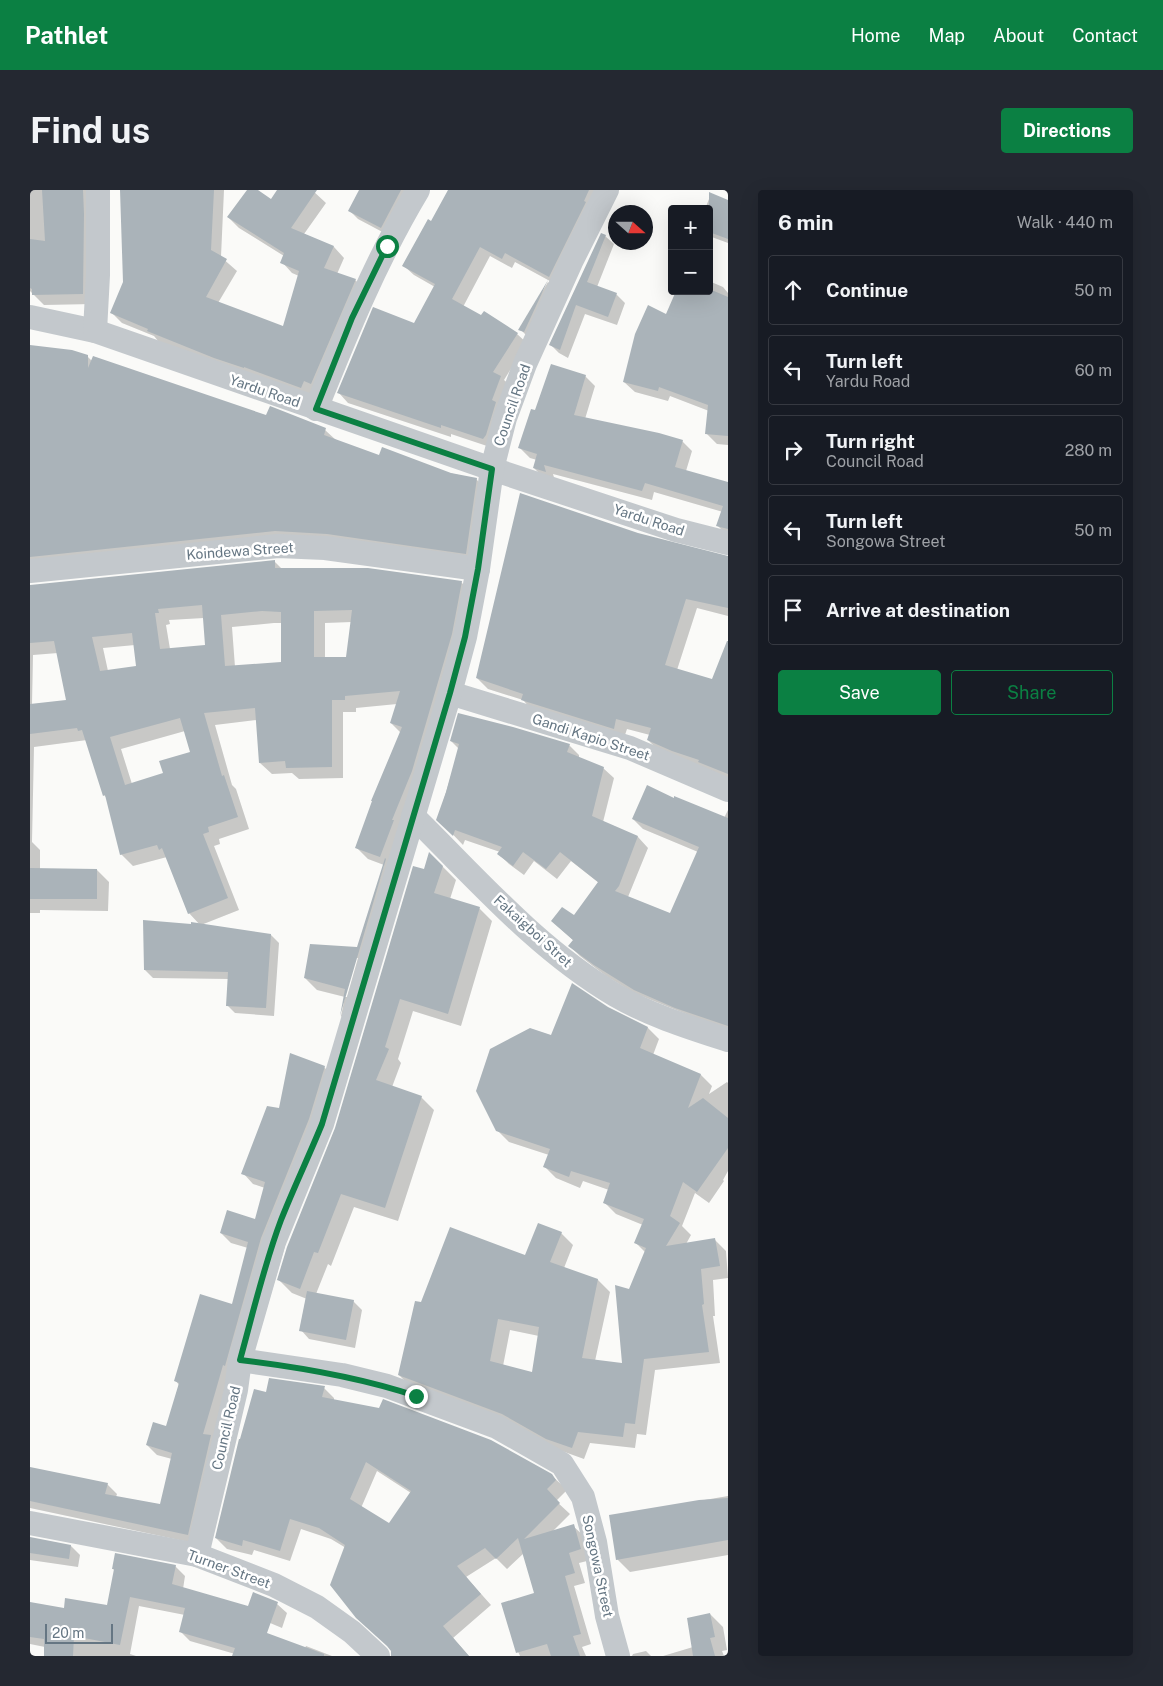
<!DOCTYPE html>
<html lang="en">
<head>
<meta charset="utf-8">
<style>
	body { margin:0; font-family:"Public Sans",sans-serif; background:#242831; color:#f1f3f6 }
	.controls { position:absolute; right:15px; top:15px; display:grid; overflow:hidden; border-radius:5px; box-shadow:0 5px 20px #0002 }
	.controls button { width:45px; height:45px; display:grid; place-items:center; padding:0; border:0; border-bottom:1px solid #363941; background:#171b24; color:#f1f3f6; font:25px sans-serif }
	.compass { position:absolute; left:578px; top:15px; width:45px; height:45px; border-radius:50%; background:#171b24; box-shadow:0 5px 20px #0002; rotate:111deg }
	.scale { position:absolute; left:15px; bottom:12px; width:68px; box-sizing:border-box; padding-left:5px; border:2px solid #657683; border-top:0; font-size:14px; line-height:18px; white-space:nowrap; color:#657683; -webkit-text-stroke:4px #fff; paint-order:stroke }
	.stop { position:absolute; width:15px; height:15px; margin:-11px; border:4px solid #0b8043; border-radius:50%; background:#fff }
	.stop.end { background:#0b8043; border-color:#fff; box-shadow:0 1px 5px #0008 }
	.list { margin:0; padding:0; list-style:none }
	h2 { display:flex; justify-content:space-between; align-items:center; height:65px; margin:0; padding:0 20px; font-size:21px }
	h2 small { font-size:16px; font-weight:400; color:#9ea1a6 }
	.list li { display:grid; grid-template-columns:32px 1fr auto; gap:15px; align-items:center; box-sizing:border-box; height:70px; margin:0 10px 10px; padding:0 10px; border:1px solid #363941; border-radius:5px }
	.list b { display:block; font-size:19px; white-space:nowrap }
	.list p { margin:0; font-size:16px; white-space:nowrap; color:#9ea1a6 }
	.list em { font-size:16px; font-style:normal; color:#9ea1a6 }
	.actions { display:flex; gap:10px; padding:15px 20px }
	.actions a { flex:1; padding:11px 0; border:1px solid #0b8043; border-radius:5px; text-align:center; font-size:18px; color:#0b8043 }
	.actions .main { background:#0b8043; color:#fff }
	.icon { flex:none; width:28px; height:28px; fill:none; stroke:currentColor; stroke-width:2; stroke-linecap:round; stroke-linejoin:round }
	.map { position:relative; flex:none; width:698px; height:1466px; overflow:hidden; border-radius:5px }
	header { display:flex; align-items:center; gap:30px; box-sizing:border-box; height:70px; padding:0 25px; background:#0b8043; color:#fff }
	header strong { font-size:24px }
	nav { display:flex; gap:28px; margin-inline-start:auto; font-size:18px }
	.intro { display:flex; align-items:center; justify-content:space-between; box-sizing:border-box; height:120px; padding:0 30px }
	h1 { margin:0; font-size:35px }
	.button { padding:12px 22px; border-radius:5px; background:#0b8043; color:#fff; font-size:18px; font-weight:700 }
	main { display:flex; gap:30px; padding:0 30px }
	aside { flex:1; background:#171b24; border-radius:5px; box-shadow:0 5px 20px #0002 }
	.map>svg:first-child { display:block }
	.shadow { fill:#0003; fill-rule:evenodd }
	.building { fill:#aab3b9; fill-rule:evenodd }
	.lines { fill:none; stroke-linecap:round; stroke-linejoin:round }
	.street { stroke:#c3c8cc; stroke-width:24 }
	.route { stroke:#0b8043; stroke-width:6 }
	.labels { text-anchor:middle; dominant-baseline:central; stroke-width:5; stroke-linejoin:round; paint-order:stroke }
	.street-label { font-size:14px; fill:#657683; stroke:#fff }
</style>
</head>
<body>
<header>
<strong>Pathlet</strong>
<nav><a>Home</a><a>Map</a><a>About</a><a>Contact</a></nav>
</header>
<div class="intro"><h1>Find us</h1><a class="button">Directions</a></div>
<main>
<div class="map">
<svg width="698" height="1466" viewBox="0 0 698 1466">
	<rect width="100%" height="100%" fill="#fafaf8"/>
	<g class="shadow">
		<path d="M0,0H62L63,114L14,115L0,101Z"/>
		<path d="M91,0H194L191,67L207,81L188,113L253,138L269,86L262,83L252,72L254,66L209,38L198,27L218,0H226L241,11L249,0H282L296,13L274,44L304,57L314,68L307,84L325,90L336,100L282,208L129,152L124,146L92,133L82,123L94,92Z"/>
		<path d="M330,0H377L360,46L328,29L319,20Z"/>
		<path d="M419,0H574L529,96L485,72L482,78L460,66L433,117L487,144L497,153L474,190L481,196L463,258L421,244V247L318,213L309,203L385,134L405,97L384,85L374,76L402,33Z"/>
		<path d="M681,4L698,11V53L679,46V19H675Z"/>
		<path d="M575,46L584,54L567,97L586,104L595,113L587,135L555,124L538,168L529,163L520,154Z"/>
		<path d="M679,91L693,97L698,103V255L687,254L676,243L679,221L640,206L638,211L605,202L594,192L637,125L679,101Z"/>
		<path d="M518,92L526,100L499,148L490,139Z"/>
		<path d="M0,156L57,166L62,171L237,227L295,240L307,251L349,267L446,289L458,301L448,374L257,352L0,383Z"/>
		<path d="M555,186L565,196L555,229L652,251L662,261L656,281L698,296V346L688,336L693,322L624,302L622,310L523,284L525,291L514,288L504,278L507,270L500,268L490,258L506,222Z"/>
		<path d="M608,344L698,368V426L667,418L647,480L683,491L698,451V590L629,561L618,550L620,545L597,539L594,548L503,521L493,510L458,499L447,488Z"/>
		<path d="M244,371L252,379L431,392L443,404L321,836L311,826L315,807L287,800L275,788L328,759L354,675L338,669L326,657L371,543L361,533L367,514L326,518V522H313V588L269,589L262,583L242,584L230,573L227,530L185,535L202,595L206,599L219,639L189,649L190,654L184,656L209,720L171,735L241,745L249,753L244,826L205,823L197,815L199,789L123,788L115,780L170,735L159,723L137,667L103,676L91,664L77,608L74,605L57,550L4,557L2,652L10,660V680H67L79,692L78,721L10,720V723H0V396ZM174,428L176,456L140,459L136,435L140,434L139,430ZM322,432L317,468H295V433ZM244,433H252V473L205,477L202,437ZM105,455L108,477L78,481L73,458ZM28,463L38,511L2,515L3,465ZM155,541L161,563L134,584L102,594L91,559ZM326,768H328L317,807H314Z"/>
		<path d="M421,551L539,555L549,565V568L573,578L584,588L573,632L608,647L618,658L598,707L641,725L668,662L613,639L603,629L644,609L694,628L698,620V841L604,803L576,786L550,766L540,756L544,751L522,731L544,727L569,693L541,671L527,689L504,671L494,685L479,674L469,664L470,662L435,650L433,655L408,629L429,559Z"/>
		<path d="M400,664L426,690L420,709L449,718L462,731L431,836L383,821L368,869L371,873L362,897L391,907L404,920L368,1031L324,1017L301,1076L298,1074L286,1104L323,1111L332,1120L325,1158L279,1149L271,1140L277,1109L262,1103L249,1090L306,938Z"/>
		<path d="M578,818L618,838L629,849L623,865L671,885L682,896L679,904L697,892L698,893V981L693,990L694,991L679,1013L665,1003L652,1036L661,1045L656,1054L684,1049L696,1061L698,1088L683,1090L685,1126H683L690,1173L625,1180L616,1245L607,1244L605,1258L560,1253L554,1269L529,1260L381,1197L369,1185L392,1113L496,1067L531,1043L543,1055L534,1078L568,1090L580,1102L565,1171L593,1175L600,1101L616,1063L606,1053L613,1035L586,1024L574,1012L579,1000L553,991L550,998L526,988L514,976L519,965L479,952L467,940L522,846ZM480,1140L509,1146L503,1183L473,1176Z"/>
		<path d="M294,877L304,888L168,1354L0,1318V1286L77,1294L87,1304L86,1307L131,1316L142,1269L127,1265L117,1255L137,1237L149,1195L146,1191L203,1115L218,1058L201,1053L191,1043L226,1030L235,998L223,994L213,983L250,919Z"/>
		<path d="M294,1198L304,1208V1211L521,1285L533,1296L536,1301L526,1311L540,1324L522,1342L543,1336L554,1346L561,1370L549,1373L555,1393L544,1396L561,1454L552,1457L556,1466H490L485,1455L506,1404L494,1363L477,1379L466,1368L436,1387L461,1415L423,1448L439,1466H364L316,1358L301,1349L271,1339L260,1371L224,1360L222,1365L197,1359L186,1348L236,1203ZM347,1281L381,1303L359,1335L331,1318Z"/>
		<path d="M698,1306V1365L600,1382L587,1369L580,1326Z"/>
		<path d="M0,1348L41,1356L50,1365L48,1377L0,1370Z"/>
		<path d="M145,1376L155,1386L153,1399L219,1417L247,1414L257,1423L252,1438L233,1430L216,1466H212L160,1451L150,1441L155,1425L109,1416L100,1464L106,1466H15V1457L0,1454V1413L35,1419L78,1417L85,1381L83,1379Z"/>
		<path d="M680,1424L693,1437L697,1460L692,1461L694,1466H633L663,1457Z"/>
		<path d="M276,1456L302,1466H235L275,1458Z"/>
		<path d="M616,1461L621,1466H602L603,1464Z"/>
	</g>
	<g class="building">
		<path d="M12,0H53L54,24L53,104L2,105V99L0,98V49L15,51Z"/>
		<path d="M90,0H184L181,60L197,69L176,107L253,136L269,81L250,73L254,63L197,27L217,0H228L241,9L247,0H287L261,38L304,56L294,78L326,89L281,194L274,191L271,198L214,177V178L184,168L117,141L118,139L80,123L93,92Z"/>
		<path d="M329,0H371L351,38L318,21Z"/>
		<path d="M418,0H559L554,11L556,12L519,87L475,63L472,69L450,57L422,109L451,125L454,121L488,143L463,182L471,186L462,210L466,212L456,245L453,249L411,235V238L307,203L343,117L384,133L405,94L372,76L398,29L401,31Z"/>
		<path d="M679,2L698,10V49L679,42Z"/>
		<path d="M571,43L576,45L557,92L587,103L578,127L546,115L530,160L519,155Z"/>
		<path d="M518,90L494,142L488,140Z"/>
		<path d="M646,101H684L698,107V246L675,244L678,215L629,197L628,201L593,192L605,144L618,115L636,124Z"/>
		<path d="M0,155L42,160L58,165V178L63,166L236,225L240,216L296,238L294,245L349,265L352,257L421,283L447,288L436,364L297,344L245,341L0,367Z"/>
		<path d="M521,174L556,185L544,225L629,243L653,250L645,277L698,292V339L686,336L693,316L615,293L612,301L514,275L516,282L503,278L507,264L488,258L501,219L505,220Z"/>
		<path d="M490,303L608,343L698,366V418L656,409L635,475L682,489L697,451H698V584L668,572L669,570L642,561L617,550L621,538L586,529L584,539L491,510L493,504L446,488Z"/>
		<path d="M245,370V378H338L432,391L422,444L382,581L362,630H364L350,667L325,658L342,611H341L372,537L360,533L370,501L315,506V510H302V577L256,578L255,571L229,573L225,518L174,523L192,586L194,585L208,627L178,637L179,642L173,644L198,708L158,724L132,658L129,660L127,655L90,665L75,605L73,606L52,540L48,541L47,538L0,544V514L36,510L24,451L0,453V395ZM172,415L175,455L130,459L125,423H129L128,419ZM322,420L316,467H284V421ZM232,421L251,422V472L195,476L191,425ZM102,443L106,476L70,481L62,447ZM150,528L160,562L129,571L133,583L95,595L80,547Z"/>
		<path d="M428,523L483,537L540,554L537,562L574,577L562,626L608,646L589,696L585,701L640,723L669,657L602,629L617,595L644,608V606L698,628V836L645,818L604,800L564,775L538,756L543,750L521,731L532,717L544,725L568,692L530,662L516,679L493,662L483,676L467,664L472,657L425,640L423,646L406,630L416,602L429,554L420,551Z"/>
		<path d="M399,662L413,676L404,703L450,717L418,824L370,809L355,857L359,859L346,890L392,906L355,1018L311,1004L288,1063L284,1062L270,1099L247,1090L257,1057L305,938L383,676L394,679Z"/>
		<path d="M355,668L356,669L310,826L315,799L274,788L280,754L327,757Z"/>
		<path d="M0,678L67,679V709H0Z"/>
		<path d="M113,730L161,734V732L241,744L236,818L196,816L198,782L114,780Z"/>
		<path d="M542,793L578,817L618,837L610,858L671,884L658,918L673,908L698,928V958L667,1002L653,992L640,1026L650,1033L636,1056L685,1048L690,1076L671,1079L674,1114L672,1115L679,1162L614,1169L605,1234L595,1233L593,1247L548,1242L542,1258L516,1249L472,1224L368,1185L385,1111L391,1112L420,1037L495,1065L508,1033L532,1042L520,1072L568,1089L552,1168L592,1173L585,1095L599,1099L616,1058L604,1053L614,1029L573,1013L580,993L541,981L539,987L513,977L520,959L466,941L446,901L460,859L500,838L521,845ZM468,1129L509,1137L502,1182L460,1171Z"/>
		<path d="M260,863L295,876L279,929L231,1048L195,1176L193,1175L185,1203L173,1244L181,1245L158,1345L0,1311V1277L78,1293L75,1304L130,1314L142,1263L116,1255L123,1232L136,1236L149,1193L144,1191L170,1104L202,1114L218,1052L190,1043L197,1020L225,1029L235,992L211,984L237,916L249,918Z"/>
		<path d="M277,1101L324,1110L316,1150L269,1141Z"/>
		<path d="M239,1188L295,1196L292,1207L349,1218L353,1209L461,1250L522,1284L526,1290L517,1299L530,1313L494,1349L544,1334L551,1359L539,1363L545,1383L535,1386L551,1444L543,1446L550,1466H521L517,1454L486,1463L471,1413L504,1403L488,1348L466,1369L455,1358L427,1376L451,1404L413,1436L439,1466H361V1461L357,1456L326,1428L300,1395L315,1355L289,1338L260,1329L250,1361L213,1350L212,1356L185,1348L209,1249H210L224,1199L236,1202ZM336,1272L381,1301L359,1333L320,1309Z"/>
		<path d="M698,1308V1350L586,1370L579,1325L669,1310Z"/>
		<path d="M0,1347L41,1355L39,1369L0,1363Z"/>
		<path d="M85,1363L146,1375L142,1394L218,1416L223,1402L248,1412L237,1443L294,1464V1466H202L205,1458L149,1442L155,1418L100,1407L90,1455L44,1446L43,1466H14V1449L0,1447V1412L34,1418L35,1408L77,1415L84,1379H82Z"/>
		<path d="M680,1423L685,1447L680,1448L685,1466H663L657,1428Z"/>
	</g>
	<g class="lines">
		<g class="street">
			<path d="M0,127L65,141L462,279L646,340L698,353"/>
			<path d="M65,141L68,85V0"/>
			<path d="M286,219C316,144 346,70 388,0"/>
			<path d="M0,381L248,356L295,358L448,379"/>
			<path d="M420,503L600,558L698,600"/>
			<path d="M383,626C447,689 507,759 585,805C619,825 661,838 698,850"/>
			<path d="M210,1170L312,1185L357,1196L467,1237L532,1274L553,1307L565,1352L577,1426L588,1466"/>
			<path d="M0,1333L167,1365L244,1395L287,1417L322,1442L348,1466"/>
			<path d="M167,1365L206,1200L210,1170L244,1052L292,934L420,503L435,447L448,379L462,279L475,228L495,174L541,72L577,0"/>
		</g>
	</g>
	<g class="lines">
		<path class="route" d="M357,56L322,128L286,219L462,279L448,379L435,447L420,503L292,934C279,966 264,997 251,1030C234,1075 223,1123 210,1170C269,1177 329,1187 386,1206"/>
	</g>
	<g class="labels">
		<g class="street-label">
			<text transform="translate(235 201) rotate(19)">Yardu Road</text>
			<text transform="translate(482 215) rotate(-71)">Council Road</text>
			<text transform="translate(619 330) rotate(18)">Yardu Road</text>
			<text transform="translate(210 361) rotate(-4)">Koindewa Street</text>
			<text transform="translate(561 547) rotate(18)">Gandi Kapio Street</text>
			<text transform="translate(503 741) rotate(42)">Fakaigboi Stret</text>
			<text transform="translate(196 1238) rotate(-77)">Council Road</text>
			<text transform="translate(568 1376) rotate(78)">Songowa Street</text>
			<text transform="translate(199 1379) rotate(20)">Turner Street</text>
		</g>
	</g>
</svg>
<div class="controls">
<button>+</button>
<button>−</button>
</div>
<svg class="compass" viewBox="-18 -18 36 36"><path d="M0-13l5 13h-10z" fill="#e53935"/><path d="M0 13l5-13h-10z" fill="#9ea1a6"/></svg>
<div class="scale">20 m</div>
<div class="stop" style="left:357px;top:56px"></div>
<div class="stop end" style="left:386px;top:1206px"></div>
</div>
<aside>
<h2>6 min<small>Walk · 440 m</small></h2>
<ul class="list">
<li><svg class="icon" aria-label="ahead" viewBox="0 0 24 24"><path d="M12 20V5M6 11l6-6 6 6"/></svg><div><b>Continue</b></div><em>50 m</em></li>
<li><svg class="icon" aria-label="left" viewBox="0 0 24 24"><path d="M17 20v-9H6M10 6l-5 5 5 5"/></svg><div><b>Turn left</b><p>Yardu Road</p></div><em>60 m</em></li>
<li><svg class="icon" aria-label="right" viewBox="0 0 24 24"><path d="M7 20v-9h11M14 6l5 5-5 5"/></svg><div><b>Turn right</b><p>Council Road</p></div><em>280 m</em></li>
<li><svg class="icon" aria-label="left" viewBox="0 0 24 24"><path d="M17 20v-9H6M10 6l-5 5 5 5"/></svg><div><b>Turn left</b><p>Songowa Street</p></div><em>50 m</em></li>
<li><svg class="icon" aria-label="arrive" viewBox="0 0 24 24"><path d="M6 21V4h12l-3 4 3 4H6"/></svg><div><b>Arrive at destination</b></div></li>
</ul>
<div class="actions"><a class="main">Save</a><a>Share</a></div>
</aside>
</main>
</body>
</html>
